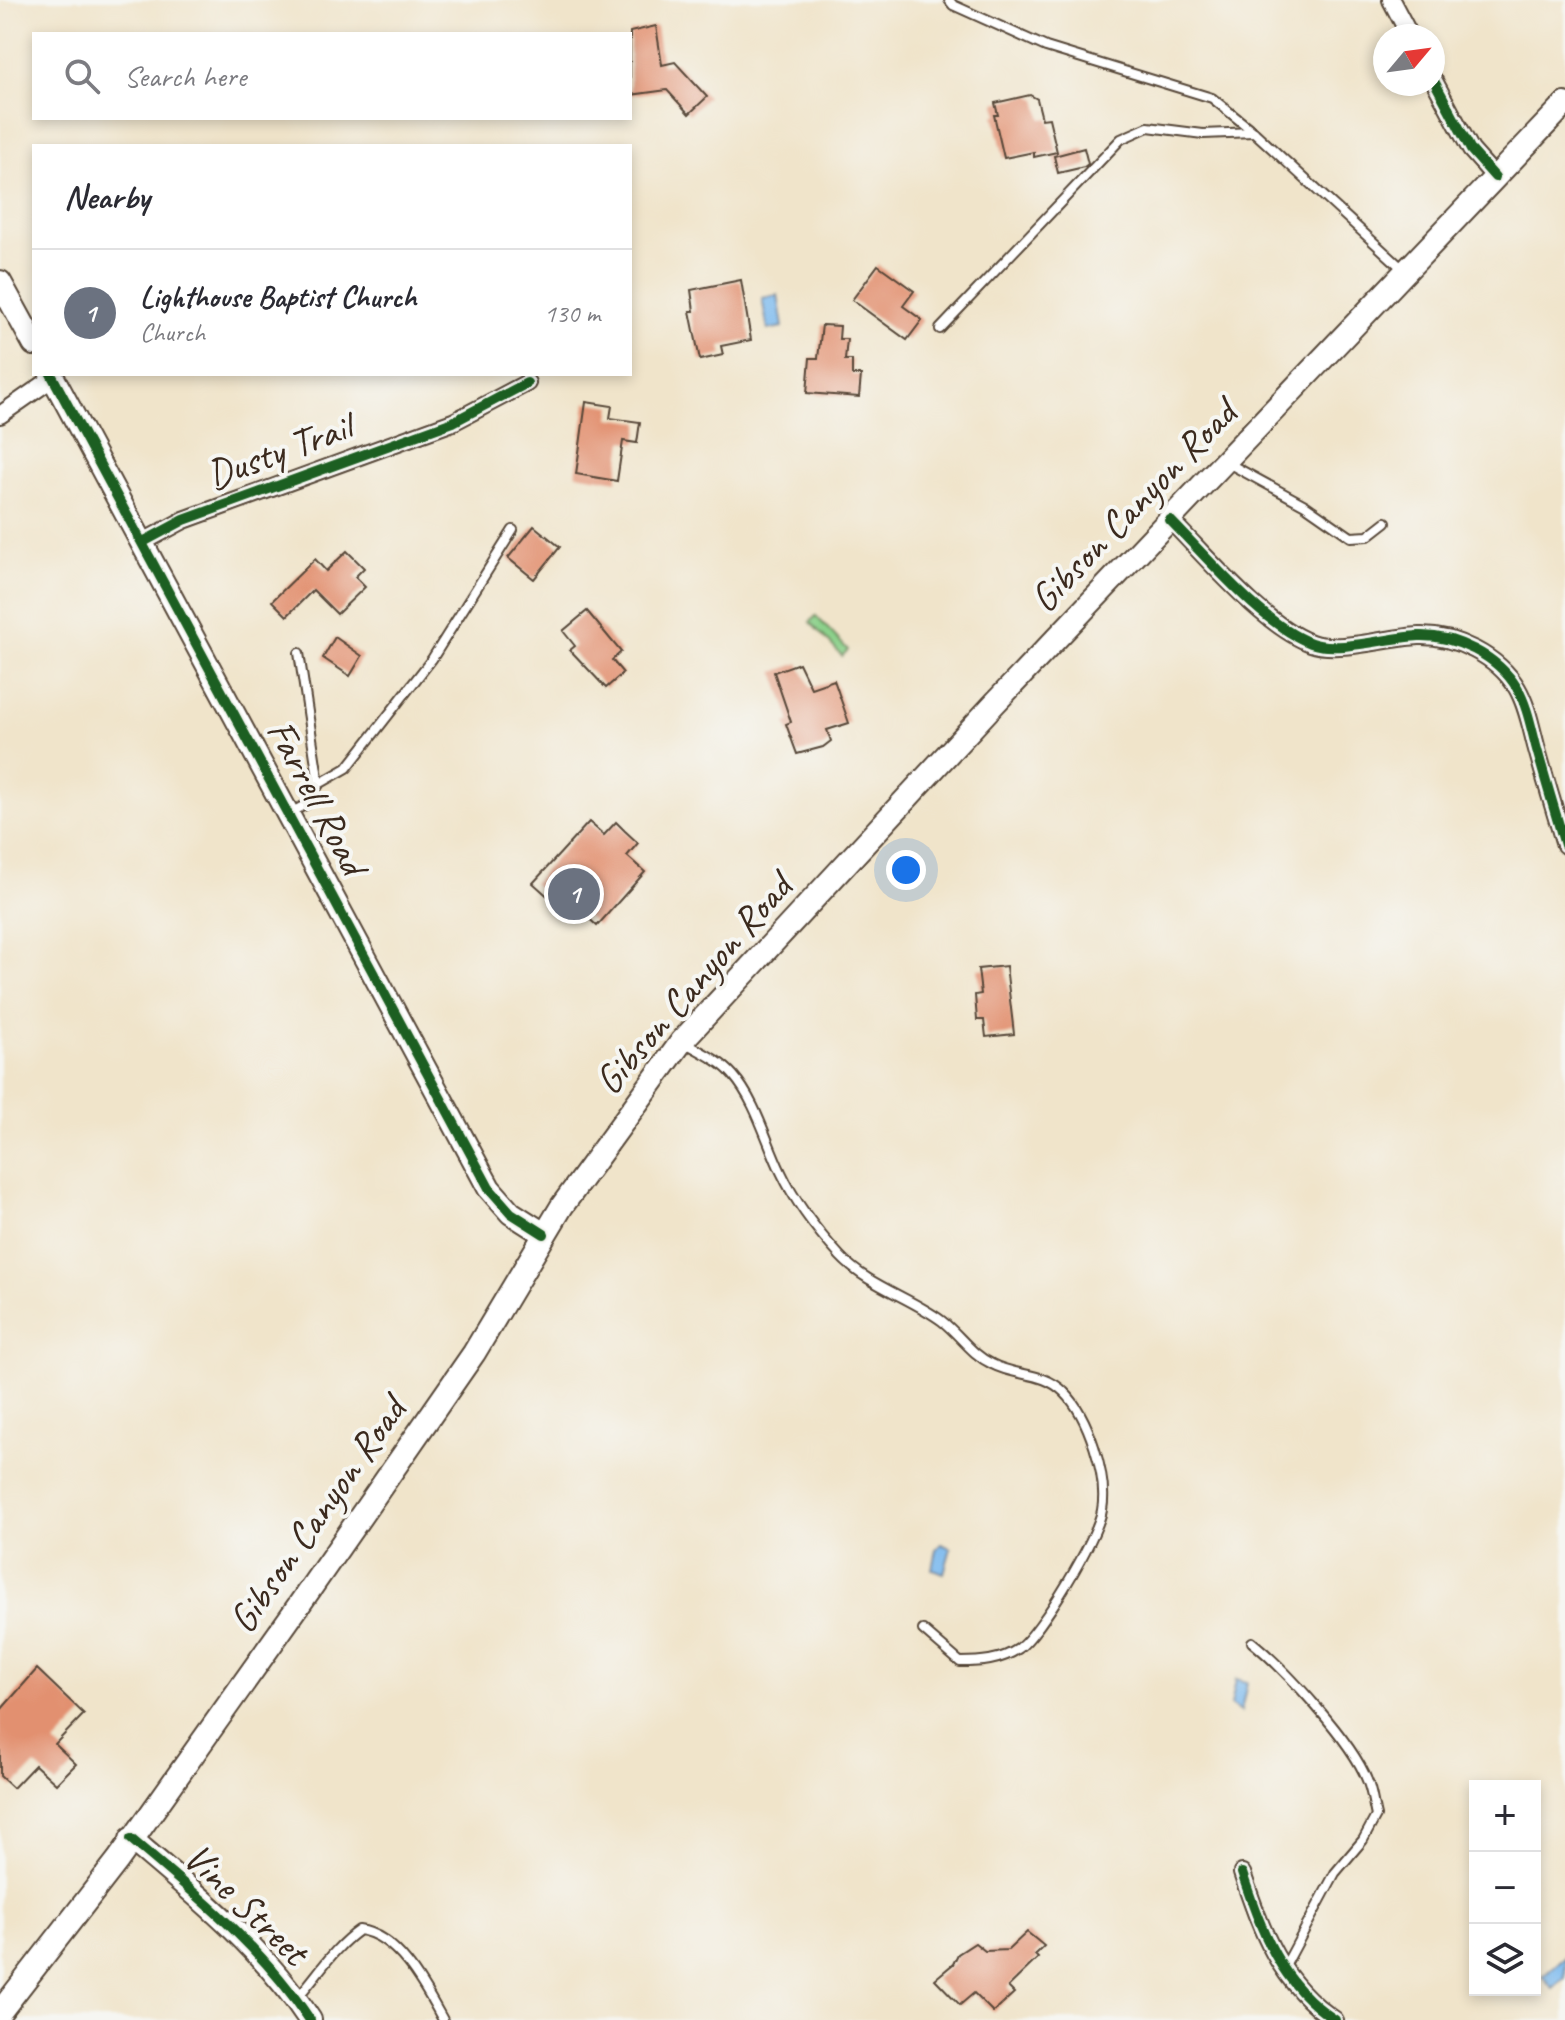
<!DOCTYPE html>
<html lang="en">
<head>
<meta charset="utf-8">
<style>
	body { margin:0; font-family:Caveat,sans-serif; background:#f2f2f3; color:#2b2b33 }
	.controls { position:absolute; right:24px; bottom:24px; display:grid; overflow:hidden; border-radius:0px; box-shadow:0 4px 12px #0003 }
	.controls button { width:72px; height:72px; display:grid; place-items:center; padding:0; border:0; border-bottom:2px solid #e1e1e2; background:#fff; color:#2b2b33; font:40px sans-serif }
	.compass { position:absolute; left:1373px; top:24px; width:72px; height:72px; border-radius:50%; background:#fff; box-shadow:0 4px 12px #0003; rotate:61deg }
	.you { position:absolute; left:906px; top:870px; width:28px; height:28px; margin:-20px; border:6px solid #fff; border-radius:50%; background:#1a73e8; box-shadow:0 0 0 12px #1a73e833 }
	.badge { display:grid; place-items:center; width:52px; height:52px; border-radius:50%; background:#1f6fb2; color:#fff; font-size:26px; font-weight:700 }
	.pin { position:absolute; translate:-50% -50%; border:4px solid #fff; box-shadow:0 2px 8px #0006 }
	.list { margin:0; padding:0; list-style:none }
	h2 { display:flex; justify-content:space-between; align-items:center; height:104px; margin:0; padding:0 32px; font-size:34px }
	h2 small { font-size:26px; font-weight:400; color:#7c7c81 }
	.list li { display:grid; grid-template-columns:52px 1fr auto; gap:24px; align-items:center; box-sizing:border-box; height:128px; padding:0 32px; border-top:2px solid #e1e1e2 }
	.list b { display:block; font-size:30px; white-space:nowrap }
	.list p { margin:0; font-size:26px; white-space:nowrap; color:#7c7c81 }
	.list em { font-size:26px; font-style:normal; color:#7c7c81 }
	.icon { flex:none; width:44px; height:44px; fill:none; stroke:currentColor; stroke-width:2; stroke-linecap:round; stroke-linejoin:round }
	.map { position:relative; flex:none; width:1565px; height:2020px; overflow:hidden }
	.search { position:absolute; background:#fff; box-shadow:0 4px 12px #0003; left:32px; top:32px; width:600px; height:88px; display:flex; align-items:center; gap:20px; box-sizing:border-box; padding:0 28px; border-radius:0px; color:#7c7c81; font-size:30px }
	.panel { position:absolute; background:#fff; box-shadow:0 4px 12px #0003; left:32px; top:144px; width:600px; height:232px; border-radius:0px }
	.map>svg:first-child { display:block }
	.green { fill:#8cd18b; stroke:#647e54; stroke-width:2 }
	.water { fill:#7bb9ee; stroke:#5b7286; stroke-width:2 }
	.building { fill:#e29070 }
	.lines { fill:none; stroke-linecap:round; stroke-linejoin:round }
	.lane-casing { stroke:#564638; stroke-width:12 }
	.street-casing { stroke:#564638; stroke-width:20 }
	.secondary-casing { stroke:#564638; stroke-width:26 }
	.lane { stroke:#fff; stroke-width:8 }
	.street { stroke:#fff; stroke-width:16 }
	.secondary { stroke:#fff; stroke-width:22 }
	.cycleway-casing { stroke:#f6f6f2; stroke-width:15 }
	.cycleway { stroke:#1b5e20; stroke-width:10 }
	.labels { text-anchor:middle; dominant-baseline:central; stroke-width:8; stroke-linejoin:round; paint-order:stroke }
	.street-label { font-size:40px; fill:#3b2a1e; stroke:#f6f6f2 }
</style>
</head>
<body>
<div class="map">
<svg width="1565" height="2020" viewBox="0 0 1565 2020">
	<rect width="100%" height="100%" fill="#f6f6f2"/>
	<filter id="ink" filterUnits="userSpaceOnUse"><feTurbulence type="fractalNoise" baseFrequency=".0125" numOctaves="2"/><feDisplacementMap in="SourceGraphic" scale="16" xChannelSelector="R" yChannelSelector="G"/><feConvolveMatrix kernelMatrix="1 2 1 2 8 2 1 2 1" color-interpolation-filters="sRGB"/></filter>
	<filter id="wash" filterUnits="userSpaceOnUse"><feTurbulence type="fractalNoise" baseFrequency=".006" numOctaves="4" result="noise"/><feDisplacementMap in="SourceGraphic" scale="32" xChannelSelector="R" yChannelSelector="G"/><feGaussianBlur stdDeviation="1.8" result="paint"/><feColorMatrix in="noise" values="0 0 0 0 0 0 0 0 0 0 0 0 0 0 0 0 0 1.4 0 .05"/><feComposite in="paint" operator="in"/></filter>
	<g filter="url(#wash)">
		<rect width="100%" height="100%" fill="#f0e4ca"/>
		<path class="green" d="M816,616L848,650L842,656L810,622Z"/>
		<g class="water">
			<path d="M778,295L783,327L768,330L762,298Z"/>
			<path d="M941,1544L951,1548L944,1573L932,1569L936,1549Z"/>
			<path d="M1236,1679L1247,1682L1241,1712L1231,1705Z"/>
			<path d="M1565,1957V1978L1553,1989L1542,1977Z"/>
		</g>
		<g id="blocks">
			<g class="building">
				<path d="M656,26L662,65L675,62L707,97L689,114L667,90L630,95V32Z"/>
				<path d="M1030,95L1037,99L1042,119L1049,118L1057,152L1034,157V152L1004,158L994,115H998L995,103Z"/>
				<path d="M1084,148L1088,164L1084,167L1058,173L1054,156Z"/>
				<path d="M878,265L914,291L903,306L922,320L907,340L852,300Z"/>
				<path d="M741,280L751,340L721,346L723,355L700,360L690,311H694L691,290Z"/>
				<path d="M822,325L840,326L839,339H847L845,360H852V375H861L859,397L807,393L810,358H818Z"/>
				<path d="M586,402L612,406L610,418L640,422L637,443L623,441L617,481L576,474Z"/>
				<path d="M534,526L560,547L534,579L508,558Z"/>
				<path d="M347,551L364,568L355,577L365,587L337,614L313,590L287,616L272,601L315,559L326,571Z"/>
				<path d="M587,611L621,652L612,660L623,673L606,688L570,650L575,646L563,631Z"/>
				<path d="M335,637L362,656L350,676L323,658Z"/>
				<path d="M799,663L811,688L834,680L849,723L827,730L831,741L823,747L797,754L786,724L791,722L774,672Z"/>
				<path d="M589,822L604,835L616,822L625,831L638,843L627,856L645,872L597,926L579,909L572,918L533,883Z"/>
				<path d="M1006,966L1014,1034L986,1037L984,1020H977L975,995L981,994L978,969Z"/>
				<path d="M37,1669L84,1714L55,1744L76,1764L56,1784L35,1765L13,1788L0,1776V1711Z"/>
				<path d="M1027,1932L1044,1946L1035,1955L1038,1958L1008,1987L1014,1993L993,2012L974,1993L960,2005L935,1979L953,1964L958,1954L975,1943L985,1951L1008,1950Z"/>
			</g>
		</g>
	</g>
	<g filter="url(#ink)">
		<use href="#blocks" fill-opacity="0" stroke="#564638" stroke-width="2"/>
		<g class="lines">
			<g class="lane-casing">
				<g id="lane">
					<path d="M949,0L953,5L1046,47L1212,98L1254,132L1405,271"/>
					<path d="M940,329L1121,139L1148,127L1203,134L1254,132"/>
					<path d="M1226,462L1305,505L1351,537L1368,536L1386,522"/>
					<path d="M319,784L347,768L432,659L513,530"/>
					<path d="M290,813L309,803L319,784L299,653"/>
					<path d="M682,1041C699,1051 720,1060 733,1075C756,1101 766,1141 781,1172C795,1202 818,1232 840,1256C868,1286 910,1297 942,1321C960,1335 971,1354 992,1364C1016,1377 1043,1371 1064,1392C1088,1415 1108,1477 1102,1510C1098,1537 1040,1634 1018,1649C1000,1661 980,1662 960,1662L923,1630"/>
					<path d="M1252,1642C1285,1669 1352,1741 1367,1780C1372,1791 1373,1804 1376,1816L1363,1840L1335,1873L1283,1970"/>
					<path d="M296,1999C318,1975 333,1948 359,1930C398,1935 425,1987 443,2020"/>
				</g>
			</g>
			<g class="street-casing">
				<g id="street">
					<path d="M1391,0L1410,36"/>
					<path d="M1433,79L1471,150L1495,177"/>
					<path d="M0,415L53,378"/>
					<path d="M1170,520C1206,556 1264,626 1311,643C1339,653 1389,637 1419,636C1455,635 1498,656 1517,688C1527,705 1531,727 1536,746C1545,779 1555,812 1565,845"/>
					<path d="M143,542L184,520L453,422L527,383"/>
					<path d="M1242,1873C1262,1932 1280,1984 1335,2020"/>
				</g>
			</g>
			<g class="secondary-casing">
				<g id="secondary">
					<path d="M0,282L34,344"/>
					<path d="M51,374L489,1188L511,1213L544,1234"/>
					<path d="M131,1839C196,1894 263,1948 310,2020"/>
					<path d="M0,2012L118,1860L299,1605L474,1353L562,1206L682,1041L994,704L1565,104"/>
				</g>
			</g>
			<use href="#lane" class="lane"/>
			<use href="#street" class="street"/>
			<use href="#secondary" class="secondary"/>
			<g class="cycleway-casing">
				<g id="cycleway">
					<path d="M1433,79L1471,150L1495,177"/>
					<path d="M51,374L489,1188L511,1213L544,1234"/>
					<path d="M1170,520C1206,556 1264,626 1311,643C1339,653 1389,637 1419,636C1455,635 1498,656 1517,688C1527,705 1531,727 1536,746C1545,779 1555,812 1565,845"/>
					<path d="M143,542L184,520L453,422L527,383"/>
					<path d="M131,1839C196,1894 263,1948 310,2020"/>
					<path d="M1242,1873C1262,1932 1280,1984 1335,2020"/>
				</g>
			</g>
			<use href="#cycleway" class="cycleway"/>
		</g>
	</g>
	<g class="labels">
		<g class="street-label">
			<text transform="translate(279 451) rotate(-20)">Dusty Trail</text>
			<text transform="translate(1133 506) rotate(-46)">Gibson Canyon Road</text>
			<text transform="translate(317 797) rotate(62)">Farrell Road</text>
			<text transform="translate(693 984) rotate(-49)">Gibson Canyon Road</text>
			<text transform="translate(317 1515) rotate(-55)">Gibson Canyon Road</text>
			<text transform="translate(246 1904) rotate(44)">Vine Street</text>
		</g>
	</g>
</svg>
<div class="controls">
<button>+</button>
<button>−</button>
<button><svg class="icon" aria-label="layers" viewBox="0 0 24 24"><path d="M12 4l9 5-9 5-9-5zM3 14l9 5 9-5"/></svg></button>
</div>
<svg class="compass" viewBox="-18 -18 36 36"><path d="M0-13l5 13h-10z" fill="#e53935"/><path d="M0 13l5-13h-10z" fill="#7c7c81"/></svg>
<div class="you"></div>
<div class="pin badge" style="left:574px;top:894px;background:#6b7280">1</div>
<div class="search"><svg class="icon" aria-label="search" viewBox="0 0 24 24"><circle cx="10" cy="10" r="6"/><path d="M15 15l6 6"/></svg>Search here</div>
<section class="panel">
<h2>Nearby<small></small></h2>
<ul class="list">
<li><span class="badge" style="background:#6b7280">1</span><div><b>Lighthouse Baptist Church</b><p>Church</p></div><em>130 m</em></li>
</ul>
</section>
</div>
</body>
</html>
